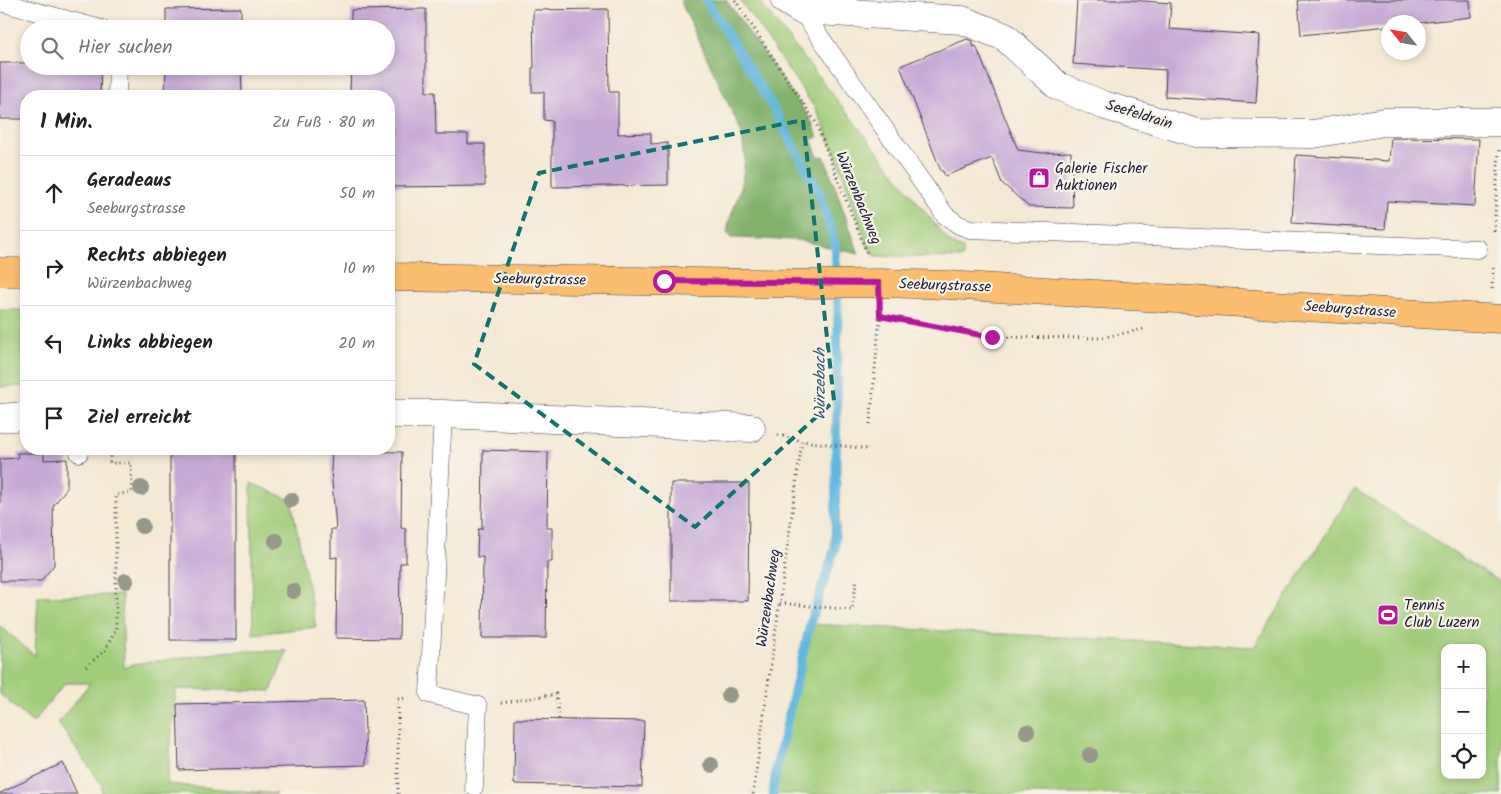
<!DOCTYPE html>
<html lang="de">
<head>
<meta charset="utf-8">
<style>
	body { margin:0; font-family:Kalam,sans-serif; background:#f2f2f2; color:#222 }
	.controls { position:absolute; right:15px; bottom:15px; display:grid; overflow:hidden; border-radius:10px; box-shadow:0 2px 8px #0003 }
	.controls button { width:45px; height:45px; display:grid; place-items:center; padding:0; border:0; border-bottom:1px solid #e0e0e0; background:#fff; color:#222; font:25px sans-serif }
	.compass { position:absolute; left:1381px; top:15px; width:45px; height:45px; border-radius:50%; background:#fff; box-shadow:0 2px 8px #0003; rotate:301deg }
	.stop { position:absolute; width:15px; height:15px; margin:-11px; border:4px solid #b5179e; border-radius:50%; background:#fff }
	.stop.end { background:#b5179e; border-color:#fff; box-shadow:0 1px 5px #0008 }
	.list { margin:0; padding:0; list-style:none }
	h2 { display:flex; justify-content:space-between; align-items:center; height:65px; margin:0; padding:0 20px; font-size:21px }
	h2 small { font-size:16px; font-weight:400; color:#767676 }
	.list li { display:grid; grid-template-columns:32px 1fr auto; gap:15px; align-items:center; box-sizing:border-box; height:75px; padding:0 20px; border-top:1px solid #e0e0e0 }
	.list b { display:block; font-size:19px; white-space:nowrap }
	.list p { margin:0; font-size:16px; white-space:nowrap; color:#767676 }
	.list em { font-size:16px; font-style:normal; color:#767676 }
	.icon { flex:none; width:28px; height:28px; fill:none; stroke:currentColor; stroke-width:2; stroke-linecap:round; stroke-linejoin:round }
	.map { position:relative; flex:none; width:1501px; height:794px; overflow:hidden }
	.search { position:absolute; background:#fff; box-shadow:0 2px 8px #0003; left:20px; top:20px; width:375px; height:55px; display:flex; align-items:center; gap:12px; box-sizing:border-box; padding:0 18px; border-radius:28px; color:#767676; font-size:19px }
	.panel { position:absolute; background:#fff; box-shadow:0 2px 8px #0003; left:20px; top:90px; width:375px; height:365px; border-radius:20px }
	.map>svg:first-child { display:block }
	.green { fill:#a2ce7b; stroke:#62785b; fill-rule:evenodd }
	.forest { fill:#81b16b; stroke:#526a53 }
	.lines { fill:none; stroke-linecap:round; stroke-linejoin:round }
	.stream { stroke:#62b7de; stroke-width:9 }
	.building { fill:#c7abd7 }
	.lane-casing { stroke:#424052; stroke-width:19 }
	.street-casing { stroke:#424052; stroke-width:29 }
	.primary-casing { stroke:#424052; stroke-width:29 }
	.path { stroke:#424052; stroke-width:3; stroke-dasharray:1 4; stroke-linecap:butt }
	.lane { stroke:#fff; stroke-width:18 }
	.street { stroke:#fff; stroke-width:28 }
	.primary { stroke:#fbbd6e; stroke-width:28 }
	.tree { fill:#95988a }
	.route { stroke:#b5179e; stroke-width:6 }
	.marked { fill:none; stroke:#0f766e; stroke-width:4; stroke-dasharray:10 6; stroke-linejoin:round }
	.labels { text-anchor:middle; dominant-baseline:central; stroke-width:4.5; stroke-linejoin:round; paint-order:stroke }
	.street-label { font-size:15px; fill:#22223b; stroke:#f7f3e8 }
	.poi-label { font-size:15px; fill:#22223b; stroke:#f7f3e8; text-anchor:start }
	.water-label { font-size:16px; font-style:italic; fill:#385674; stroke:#f7f3e8 }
</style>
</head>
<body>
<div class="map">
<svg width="1501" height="794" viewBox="0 0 1501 794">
	<rect width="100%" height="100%" fill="#f7f3e8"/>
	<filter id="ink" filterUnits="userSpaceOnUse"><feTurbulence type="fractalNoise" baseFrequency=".02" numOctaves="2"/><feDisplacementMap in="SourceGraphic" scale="10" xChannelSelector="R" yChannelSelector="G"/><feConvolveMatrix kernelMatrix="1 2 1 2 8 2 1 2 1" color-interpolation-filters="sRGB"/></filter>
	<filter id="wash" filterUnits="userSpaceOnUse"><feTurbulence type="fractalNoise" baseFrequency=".0096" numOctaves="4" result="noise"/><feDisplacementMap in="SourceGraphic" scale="20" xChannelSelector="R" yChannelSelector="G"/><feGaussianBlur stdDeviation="1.12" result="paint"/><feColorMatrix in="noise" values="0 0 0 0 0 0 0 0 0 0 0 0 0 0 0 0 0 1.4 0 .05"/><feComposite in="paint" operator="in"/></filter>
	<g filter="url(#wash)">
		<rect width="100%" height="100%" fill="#f4e9d4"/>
		<g class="green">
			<path d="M740,0H758L949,242L955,246L963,249V258L875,256L869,249L835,152L817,111Z"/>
			<path d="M0,310H26V386L0,387Z"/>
			<path d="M251,483L291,500L316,627L253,634Z"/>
			<path d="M1355,489L1501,583V794H773L776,769L810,624L1254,647ZM1445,648H1482V775H1445Z"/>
			<path d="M122,595L124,668L134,664L232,651H287L271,691L176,689L167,784L276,794H102V785L58,723L90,683H65L33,723L0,694V626L35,656L38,596Z"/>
		</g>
		<path class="forest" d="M680,0H726L809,117L818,137L811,139L818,157L824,156L859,254L798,240L731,238L727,233L729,222L742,184L745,157L741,131Z"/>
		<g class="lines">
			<path class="stream" d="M706,0L770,102L819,192L835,243L838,311L835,548L810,624L776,769L773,794"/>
		</g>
		<g id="blocks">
			<g class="building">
				<path d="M1077,0H1130L1171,3L1169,29L1260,35L1256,103L1165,97L1166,70L1073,64Z"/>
				<path d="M1298,0H1470L1471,17L1418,23L1388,22V26L1301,35Z"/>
				<path d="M241,8V29H166V9Z"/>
				<path d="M426,9V92H435L436,134H468V144H485V186L389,187V96H361V93H350L351,66H386V29H351V10Z"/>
				<path d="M608,9L609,92H618V134L651,133V144L668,143V185L552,187V121L544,120V92H532V68H534L533,10Z"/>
				<path d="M967,39L972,41L974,47L976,46L1018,150L1042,153L1071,152L1073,208L1029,207L1002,183L992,158L945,176L943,171H941L900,66Z"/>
				<path d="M0,63H29V66H101L100,96H26V119H0Z"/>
				<path d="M166,66H241L242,96H176V91L165,92Z"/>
				<path d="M1391,138L1479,139L1475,206L1387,201L1385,229L1292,223L1296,155L1389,161Z"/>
				<path d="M483,450L548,452L547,528H552V562H547L546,638H482L483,557H477L478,529H482Z"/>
				<path d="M236,451V640H170V452Z"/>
				<path d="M332,451L402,452L401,528L406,529V563H400L399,639L336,638L337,557L331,558V529H336L331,470Z"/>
				<path d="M17,453H44V460L67,459V488L53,506L54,565L41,581H0V459L18,458Z"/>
				<path d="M671,483H749L748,601H671Z"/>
				<path d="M364,700L366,765L179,770L177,704Z"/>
				<path d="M515,719L644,721L642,787L514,784Z"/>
				<path d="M63,763L77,794H0V793Z"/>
			</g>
		</g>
	</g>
	<g filter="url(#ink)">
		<use href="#blocks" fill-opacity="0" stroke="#424052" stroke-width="1"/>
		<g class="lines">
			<g class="lane-casing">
				<g id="lane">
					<path d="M0,2L101,29"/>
					<path d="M801,10L945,215L959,225L970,229L1478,249"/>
					<path d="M117,96L118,66"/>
					<path d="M443,414L429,694L478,706L474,787"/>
					<path d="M79,453V449"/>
				</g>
			</g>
			<g class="street-casing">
				<g id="street">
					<path d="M785,0L801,10L962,20L1005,37L1058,86L1103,105L1197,133L1313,134L1384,122H1501"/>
					<path d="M389,414H443L751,428"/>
					<path d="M0,418L26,416"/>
				</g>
			</g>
			<g class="primary-casing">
				<g id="primary">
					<path d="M0,272H26"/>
					<path d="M389,277L816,284L879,283L948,285L1501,319"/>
				</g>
			</g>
			<g class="path">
				<path d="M735,0L815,121L867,253"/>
				<path d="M1494,231L1499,150"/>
				<path d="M1492,289L1493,268"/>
				<path d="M880,316L992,337L1100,338L1144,329"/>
				<path d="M870,424L880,315"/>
				<path d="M778,435L802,441"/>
				<path d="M780,603L852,610L857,578"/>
				<path d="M86,667L105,650L116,629V495L132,492L131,463H110V454H102"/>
				<path d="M501,703L556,694L559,720"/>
				<path d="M398,794V699L406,698"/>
				<path d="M753,794L802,441L868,449"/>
			</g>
			<use href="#lane" class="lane"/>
			<use href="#street" class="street"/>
			<use href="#primary" class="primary"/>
		</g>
		<g class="tree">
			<circle cx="141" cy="488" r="8"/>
			<circle cx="291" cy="500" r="8"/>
			<circle cx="142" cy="526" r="8"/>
			<circle cx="276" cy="541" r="8"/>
			<circle cx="126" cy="581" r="8"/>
			<circle cx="293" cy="591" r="8"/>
			<circle cx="729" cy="695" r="8"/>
			<circle cx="1027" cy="732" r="8"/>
			<circle cx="1090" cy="755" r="8"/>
			<circle cx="711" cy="765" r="8"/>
		</g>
	</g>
	<g class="lines" filter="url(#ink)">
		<path class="route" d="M664,281L879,283L880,316L992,337"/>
	</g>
	<path class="marked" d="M803,120L834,401L695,527L474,364L539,173Z"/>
	<defs>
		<g id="shop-square" transform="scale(1.125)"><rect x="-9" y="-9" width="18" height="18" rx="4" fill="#b5179e" stroke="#f7f3e8"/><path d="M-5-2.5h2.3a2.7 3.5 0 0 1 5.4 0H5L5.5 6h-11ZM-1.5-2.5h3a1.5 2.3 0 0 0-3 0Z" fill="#fff"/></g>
		<g id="stadium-square" transform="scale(1.125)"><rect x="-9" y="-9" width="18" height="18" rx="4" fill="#b5179e" stroke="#f7f3e8"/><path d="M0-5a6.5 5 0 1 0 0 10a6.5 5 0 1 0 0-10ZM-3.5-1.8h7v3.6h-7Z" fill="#fff"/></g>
	</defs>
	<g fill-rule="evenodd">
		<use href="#shop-square" x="1039" y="178"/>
		<use href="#stadium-square" x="1388" y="615"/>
	</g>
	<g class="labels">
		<g class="street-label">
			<text transform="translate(1139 115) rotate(17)">Seefeldrain</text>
			<text transform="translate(858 198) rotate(68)">Würzenbachweg</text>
			<text transform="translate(540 280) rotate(1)">Seeburgstrasse</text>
			<text transform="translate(945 286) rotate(2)">Seeburgstrasse</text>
			<text transform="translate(1350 310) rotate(4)">Seeburgstrasse</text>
			<text transform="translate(769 598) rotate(-82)">Würzenbachweg</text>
		</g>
		<g class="poi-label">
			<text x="1055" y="169">Galerie Fischer<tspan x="1055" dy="17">Auktionen</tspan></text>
			<text x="1404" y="606">Tennis<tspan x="1404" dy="17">Club Luzern</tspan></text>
		</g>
		<g class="water-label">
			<text transform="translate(820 384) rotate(-90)">Würzebach</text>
		</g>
	</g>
</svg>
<div class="controls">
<button>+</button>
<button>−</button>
<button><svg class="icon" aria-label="locate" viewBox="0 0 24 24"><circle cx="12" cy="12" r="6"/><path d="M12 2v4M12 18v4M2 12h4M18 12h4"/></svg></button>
</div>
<svg class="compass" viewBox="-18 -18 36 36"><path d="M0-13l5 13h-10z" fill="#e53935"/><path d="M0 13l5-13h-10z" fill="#767676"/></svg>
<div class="stop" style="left:664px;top:281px"></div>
<div class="stop end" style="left:992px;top:337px"></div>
<div class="search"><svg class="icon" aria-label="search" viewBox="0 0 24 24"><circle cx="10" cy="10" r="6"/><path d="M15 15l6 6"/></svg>Hier suchen</div>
<section class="panel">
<h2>1 Min.<small>Zu Fuß · 80 m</small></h2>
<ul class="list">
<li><svg class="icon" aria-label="ahead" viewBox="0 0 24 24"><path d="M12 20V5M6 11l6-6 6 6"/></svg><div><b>Geradeaus</b><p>Seeburgstrasse</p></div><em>50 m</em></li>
<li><svg class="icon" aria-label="right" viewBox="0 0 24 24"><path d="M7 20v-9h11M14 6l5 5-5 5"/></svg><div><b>Rechts abbiegen</b><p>Würzenbachweg</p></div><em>10 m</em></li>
<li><svg class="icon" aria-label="left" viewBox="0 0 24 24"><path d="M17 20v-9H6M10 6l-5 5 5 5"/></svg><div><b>Links abbiegen</b></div><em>20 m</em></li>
<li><svg class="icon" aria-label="arrive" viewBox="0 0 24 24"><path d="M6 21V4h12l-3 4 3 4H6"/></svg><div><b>Ziel erreicht</b></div></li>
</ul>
</section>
</div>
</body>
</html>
